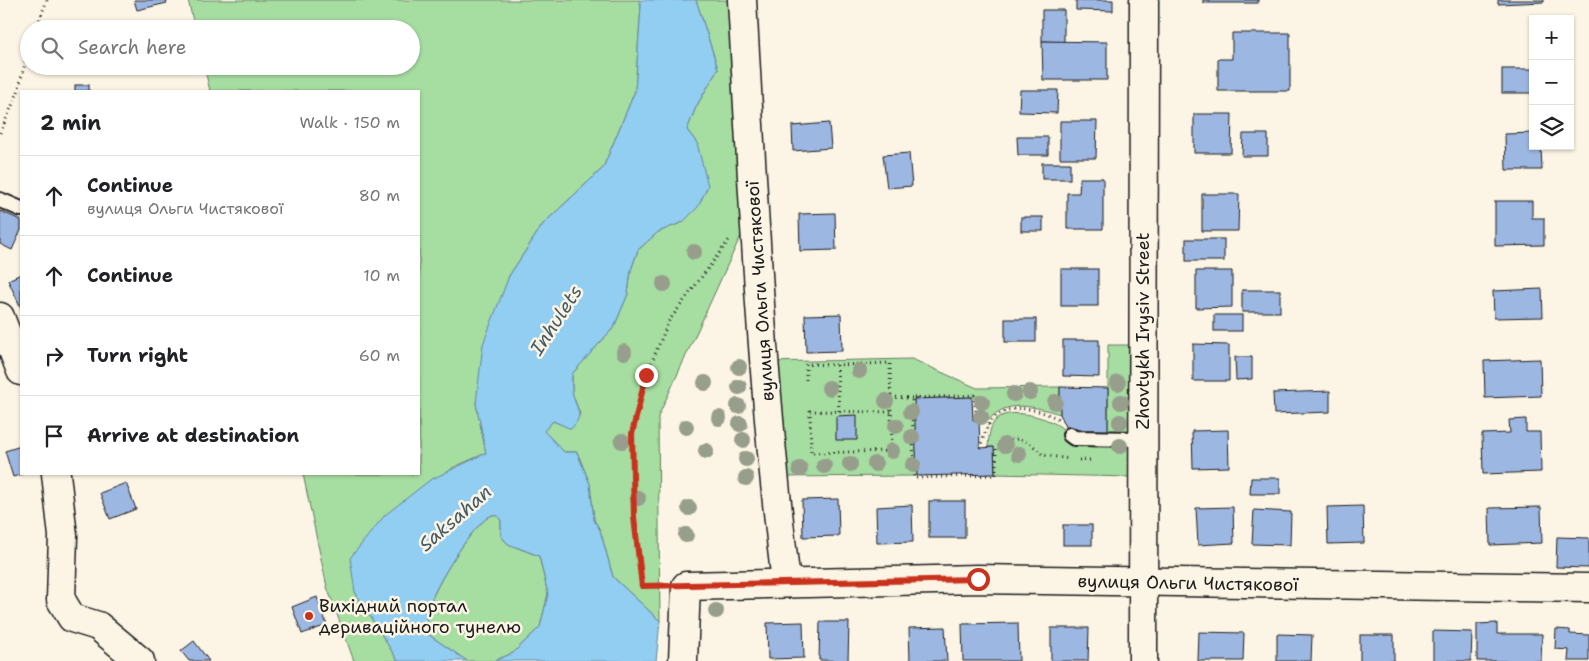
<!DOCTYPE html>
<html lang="en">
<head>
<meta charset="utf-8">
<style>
	body { margin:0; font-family:"Shantell Sans",sans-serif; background:#f2f2f2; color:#202124 }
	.controls { position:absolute; right:15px; top:15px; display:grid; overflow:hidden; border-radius:0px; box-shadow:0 1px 4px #0004 }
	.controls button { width:45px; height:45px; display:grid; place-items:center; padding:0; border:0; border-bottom:1px solid #e0e0e0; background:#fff; color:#202124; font:25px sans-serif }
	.stop { position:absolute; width:15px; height:15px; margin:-11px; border:4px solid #c8321e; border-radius:50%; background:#fff }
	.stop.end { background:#c8321e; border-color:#fff; box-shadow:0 1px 5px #0008 }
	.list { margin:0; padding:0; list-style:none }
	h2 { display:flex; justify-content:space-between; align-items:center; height:65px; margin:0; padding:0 20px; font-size:21px }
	h2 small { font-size:16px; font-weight:400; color:#757577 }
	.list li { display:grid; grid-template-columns:32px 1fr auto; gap:15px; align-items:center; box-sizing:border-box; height:80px; padding:0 20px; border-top:1px solid #e0e0e0 }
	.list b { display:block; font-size:19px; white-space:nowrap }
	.list p { margin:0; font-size:16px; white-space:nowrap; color:#757577 }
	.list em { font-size:16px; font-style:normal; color:#757577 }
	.icon { flex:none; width:28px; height:28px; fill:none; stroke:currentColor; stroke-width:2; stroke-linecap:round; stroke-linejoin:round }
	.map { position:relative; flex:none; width:1589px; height:661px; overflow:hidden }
	.search { position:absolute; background:#fff; box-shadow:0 1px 4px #0004; left:20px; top:20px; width:400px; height:55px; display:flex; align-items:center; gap:12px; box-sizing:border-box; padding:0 18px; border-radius:28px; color:#757577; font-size:19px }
	.panel { position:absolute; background:#fff; box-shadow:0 1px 4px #0004; left:20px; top:90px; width:400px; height:385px; border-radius:0px }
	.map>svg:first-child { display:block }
	.green { fill:#a6dda1; stroke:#617c5e }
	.water { fill:#92cdf2; stroke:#63869c }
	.building { fill:#9db7e3; stroke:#1c1c1c }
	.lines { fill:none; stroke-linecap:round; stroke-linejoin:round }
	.service-casing { stroke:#1c1c1c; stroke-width:18 }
	.minor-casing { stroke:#1c1c1c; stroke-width:31 }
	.path { stroke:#1c1c1c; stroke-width:3; stroke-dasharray:1 4; stroke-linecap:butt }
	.service { stroke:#fcf5e5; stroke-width:14 }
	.minor { stroke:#fcf5e5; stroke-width:28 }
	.tree { fill:#979e8c }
	.route { stroke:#c8321e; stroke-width:6 }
	.poi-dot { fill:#c8321e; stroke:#fcf5e5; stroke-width:2 }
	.labels { text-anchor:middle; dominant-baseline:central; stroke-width:5; stroke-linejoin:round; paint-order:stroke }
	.street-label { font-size:18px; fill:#1c1c1c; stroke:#fcf5e5 }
	.poi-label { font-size:18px; fill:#1c1c1c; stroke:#fcf5e5; text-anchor:start }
	.water-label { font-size:19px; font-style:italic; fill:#455a67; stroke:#fcf5e5 }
</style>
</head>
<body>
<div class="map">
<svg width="1589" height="661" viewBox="0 0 1589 661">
	<rect width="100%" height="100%" fill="#fcf5e5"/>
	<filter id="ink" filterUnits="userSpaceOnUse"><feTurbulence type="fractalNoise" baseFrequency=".02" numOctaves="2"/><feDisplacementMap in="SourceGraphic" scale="10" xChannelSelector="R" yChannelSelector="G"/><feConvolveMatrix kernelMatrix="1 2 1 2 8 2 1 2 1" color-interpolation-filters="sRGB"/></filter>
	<g filter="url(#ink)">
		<g class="green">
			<path d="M188,0H639L641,6L635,91L603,168L543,224L509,276L476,403L486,453L452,468L355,592L398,661H354L327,587L303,474H419V91H210L204,66H411V29H195Z"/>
			<path d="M696,0H729L748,220L658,417L660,621L613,577L600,530L594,520L590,484L577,452H564L544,431L553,421L571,428L580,414L572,393V374L614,327L628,294L631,270L638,250L658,232L683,222L697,143L687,130L696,107L718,69Z"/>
			<path d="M1108,345H1132V477L995,474L994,447H988C989,437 989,425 998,418C1013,407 1051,418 1063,429C1066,432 1069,437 1073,441H1108Z"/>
			<path d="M912,359L977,388L1060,387V414C1036,407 1006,398 988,421L982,417L979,420L978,399L972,397L915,399L917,476L773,477L765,362Z"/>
			<path d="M492,515L498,516L501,521V536L508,544L539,556L548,594L540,627L513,653L494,661H467L429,635C427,627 425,617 428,609C434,587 472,524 492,515Z"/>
		</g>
		<path class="water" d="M639,0H696L698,6L718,69L696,107L687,130L697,143L708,186L698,207L683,222L658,232L638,250L631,270L628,294L614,327L572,374C572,380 571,388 573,395C577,411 585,414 571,429L553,421L544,431L564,452H577L590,484L594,520L600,530L613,577L660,621L656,661H494L513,653L540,627L548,594L539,556L508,544L501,536V521L498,516L492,515C472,524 434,587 428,609C425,617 427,627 429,635L467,661H398L355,592L350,558L385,515L430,480L486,453L476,403L483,344L509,276L543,224L603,168L635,91L641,6Z"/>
		<g class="building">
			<path d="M134,0H166L167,3L137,10Z"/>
			<path d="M1076,0H1113V11L1076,10Z"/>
			<rect x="1203" y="0" width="55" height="3"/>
			<path d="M1498,0H1544V2L1498,4Z"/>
			<path d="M1042,10H1064V42L1042,41Z"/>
			<path d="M1232,33H1290V91H1218V59H1232Z"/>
			<path d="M1042,41L1107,42V80H1043Z"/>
			<rect x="1502" y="69" width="31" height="24"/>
			<rect x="75" y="85" width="14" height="6"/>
			<path d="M1020,90H1058L1057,113L1019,112Z"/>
			<path d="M1194,114H1232L1231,153H1194Z"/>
			<path d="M1060,121H1097L1096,158H1060Z"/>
			<path d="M829,123L831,148L793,151L792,126Z"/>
			<path d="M1533,133V146H1541L1542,170H1506L1505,134Z"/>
			<path d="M1243,134H1268V156H1242Z"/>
			<path d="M1017,137H1048V155H1018Z"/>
			<path d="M909,153L912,186L887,188L883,155Z"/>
			<rect x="1042" y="163" width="28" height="16"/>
			<path d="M1080,178H1103V229H1067V193H1079Z"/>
			<path d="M1202,194H1239L1238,231H1202Z"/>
			<path d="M1495,201H1532V218H1544V245L1495,246Z"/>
			<path d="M0,211L21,220V230L12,250L0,244Z"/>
			<path d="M835,213L836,250L800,251L799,214Z"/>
			<rect x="1021" y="217" width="22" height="14"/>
			<rect x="1186" y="239" width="38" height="22"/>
			<rect x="1061" y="269" width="37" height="37"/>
			<path d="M1196,271H1232V307L1196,308Z"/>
			<path d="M21,274V308L8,280Z"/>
			<path d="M1542,289L1543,317L1494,318L1493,291Z"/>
			<rect x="1242" y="290" width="38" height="22"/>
			<path d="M841,314L842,351L806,352L805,315Z"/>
			<rect x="1214" y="315" width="28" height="16"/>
			<rect x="1005" y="319" width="31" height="23"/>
			<path d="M1063,340H1099V377L1063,376Z"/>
			<path d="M1193,344L1229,345V381H1193Z"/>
			<path d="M1235,357H1252V379L1236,380Z"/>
			<path d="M1540,359L1541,396L1485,398L1484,361Z"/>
			<path d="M1060,387L1108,388V433L1070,435L1060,414Z"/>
			<path d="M1330,391V412L1274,414L1273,393Z"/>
			<path d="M972,397L973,420H979L980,448L994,447L995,474L917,476L914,399Z"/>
			<path d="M857,415V440H836V416Z"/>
			<path d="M1526,419V432H1540L1541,472L1483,474L1482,434L1510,433L1509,420Z"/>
			<path d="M1228,430L1229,467L1193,468L1192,431Z"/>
			<path d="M21,446L23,474L13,477L5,451Z"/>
			<path d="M1251,478H1280V494H1250Z"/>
			<path d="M126,483L136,509L110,519L100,493Z"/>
			<path d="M838,499L839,536L803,537L802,500Z"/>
			<rect x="929" y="501" width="36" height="37"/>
			<path d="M912,505L913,542L877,543L876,507Z"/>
			<path d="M1363,506L1364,543L1328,544L1327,507Z"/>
			<path d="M1233,507L1234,543L1198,545L1196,508Z"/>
			<path d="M1541,507L1542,543L1490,545L1489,508Z"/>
			<path d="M1254,510L1291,512L1290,545L1252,544Z"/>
			<rect x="1063" y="525" width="29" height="20"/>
			<path d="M1557,537L1589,538V568L1556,567Z"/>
			<path d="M317,597L327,625L302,634L292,607Z"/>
			<path d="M803,622L804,658L768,659L767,623Z"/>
			<path d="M820,622H849L848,661L819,660Z"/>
			<path d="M1018,623L1019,661H963L962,624Z"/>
			<path d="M1497,623V634H1542L1541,661H1477V624Z"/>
			<path d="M945,627L947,661H910L909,628Z"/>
			<path d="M1051,628H1089L1088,661H1051Z"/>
			<path d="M1556,629L1570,630V634L1589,635V661H1568L1569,650L1555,649Z"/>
			<path d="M1433,631L1472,632L1471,661H1433Z"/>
			<path d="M1199,632L1244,633L1243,661H1198Z"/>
			<path d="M1277,634L1312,635L1311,661H1277Z"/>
			<rect x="1360" y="635" width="34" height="26"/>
			<path d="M194,641L209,661H189L181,651Z"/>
		</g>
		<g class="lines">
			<g class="service-casing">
				<g id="service">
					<path d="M0,200L21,209"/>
					<path d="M1070,435L1074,438L1142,439"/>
				</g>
			</g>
			<g class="minor-casing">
				<g id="minor">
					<path d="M742,0C753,194 762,389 786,582"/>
					<path d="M0,317L21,371"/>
					<path d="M56,474L63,536L61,600L72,618L98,626L140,661"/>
					<path d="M683,661L686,586L977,579L1589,588"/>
					<path d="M1143,661L1144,0"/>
				</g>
			</g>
			<g class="path">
				<path d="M36,29L47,0"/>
				<path d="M0,133L18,92L29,46"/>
				<path d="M806,380V364L837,365"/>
				<path d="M891,397L912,398"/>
				<path d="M839,411L837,365L890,363L892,451L811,453L810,411L891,412"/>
				<path d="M989,425L976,413L974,395L912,398L914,478L996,475V447L1004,441L1018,439L1029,442L1043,455L1070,459"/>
				<path d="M980,448C983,439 986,426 993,419C1009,401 1043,410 1060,420"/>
				<path d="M1079,460H1093"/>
				<path d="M660,586H641L634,517L632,434L646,375L669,321L729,240"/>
			</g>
			<use href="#service" class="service"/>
			<use href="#minor" class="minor"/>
		</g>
		<g class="tree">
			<circle cx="694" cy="252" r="8"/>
			<circle cx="664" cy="284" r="8"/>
			<circle cx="624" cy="352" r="8"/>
			<circle cx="739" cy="367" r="8"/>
			<circle cx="859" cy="371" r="8"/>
			<circle cx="705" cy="383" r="8"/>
			<circle cx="1118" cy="383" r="8"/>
			<circle cx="739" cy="387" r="8"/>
			<circle cx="829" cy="388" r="8"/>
			<circle cx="1030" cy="392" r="8"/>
			<circle cx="1014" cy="394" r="8"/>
			<circle cx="886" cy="401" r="8"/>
			<circle cx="982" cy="402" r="8"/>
			<circle cx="1055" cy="402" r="8"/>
			<circle cx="1121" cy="402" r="8"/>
			<circle cx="738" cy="406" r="8"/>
			<circle cx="911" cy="412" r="8"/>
			<circle cx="981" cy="417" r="8"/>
			<circle cx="719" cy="418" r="8"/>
			<circle cx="1120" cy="422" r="8"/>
			<circle cx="740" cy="424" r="8"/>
			<circle cx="896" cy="426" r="8"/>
			<circle cx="686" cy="427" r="8"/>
			<circle cx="912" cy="437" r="8"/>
			<circle cx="743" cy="440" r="8"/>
			<circle cx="622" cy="441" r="8"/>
			<circle cx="1005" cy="445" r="8"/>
			<circle cx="1120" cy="446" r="8"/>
			<circle cx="706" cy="451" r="8"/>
			<circle cx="892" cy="451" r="8"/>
			<circle cx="1019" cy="454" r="8"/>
			<circle cx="746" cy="459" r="8"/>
			<circle cx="850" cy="464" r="8"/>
			<circle cx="875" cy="464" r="8"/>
			<circle cx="913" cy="465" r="8"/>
			<circle cx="824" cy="466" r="8"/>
			<circle cx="800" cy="469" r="8"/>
			<circle cx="746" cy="478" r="8"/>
			<circle cx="638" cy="498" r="8"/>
			<circle cx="689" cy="508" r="8"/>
			<circle cx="686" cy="535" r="8"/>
			<circle cx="716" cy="611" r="8"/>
		</g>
	</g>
	<g class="lines" filter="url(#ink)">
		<path class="route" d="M646,375L632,434L634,517L642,586L978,579"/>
	</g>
	<circle class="poi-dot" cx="309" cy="616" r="5"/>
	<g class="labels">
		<g class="street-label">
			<text transform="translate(760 291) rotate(-94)">вулиця Ольги Чистякової</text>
			<text transform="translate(1143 331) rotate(-90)">Zhovtykh Irysiv Street</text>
			<text transform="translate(1188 583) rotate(1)">вулиця Ольги Чистякової</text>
		</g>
		<g class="poi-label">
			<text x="319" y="606">Вихідний портал<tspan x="319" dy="21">дериваційного тунелю</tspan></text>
		</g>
		<g class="water-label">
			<text transform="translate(556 320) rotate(-57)">Inhulets</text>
			<text transform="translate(455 518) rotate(-41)">Saksahan</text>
		</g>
	</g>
</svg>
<div class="controls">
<button>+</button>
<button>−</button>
<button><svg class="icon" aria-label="layers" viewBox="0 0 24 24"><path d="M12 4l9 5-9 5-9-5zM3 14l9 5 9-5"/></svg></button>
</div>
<div class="stop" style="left:978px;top:579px"></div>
<div class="stop end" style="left:646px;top:375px"></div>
<div class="search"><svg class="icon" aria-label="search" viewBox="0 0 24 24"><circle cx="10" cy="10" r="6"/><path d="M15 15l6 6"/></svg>Search here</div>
<section class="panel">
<h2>2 min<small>Walk · 150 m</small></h2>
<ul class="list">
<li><svg class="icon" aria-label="ahead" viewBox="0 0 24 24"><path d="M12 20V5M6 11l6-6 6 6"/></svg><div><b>Continue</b><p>вулиця Ольги Чистякової</p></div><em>80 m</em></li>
<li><svg class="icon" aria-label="ahead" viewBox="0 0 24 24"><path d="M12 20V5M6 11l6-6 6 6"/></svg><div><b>Continue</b></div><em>10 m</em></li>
<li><svg class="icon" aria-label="right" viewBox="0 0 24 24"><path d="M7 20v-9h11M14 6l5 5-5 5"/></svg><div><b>Turn right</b></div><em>60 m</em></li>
<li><svg class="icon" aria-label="arrive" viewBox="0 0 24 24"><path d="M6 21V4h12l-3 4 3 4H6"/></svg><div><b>Arrive at destination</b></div></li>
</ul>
</section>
</div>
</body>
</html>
